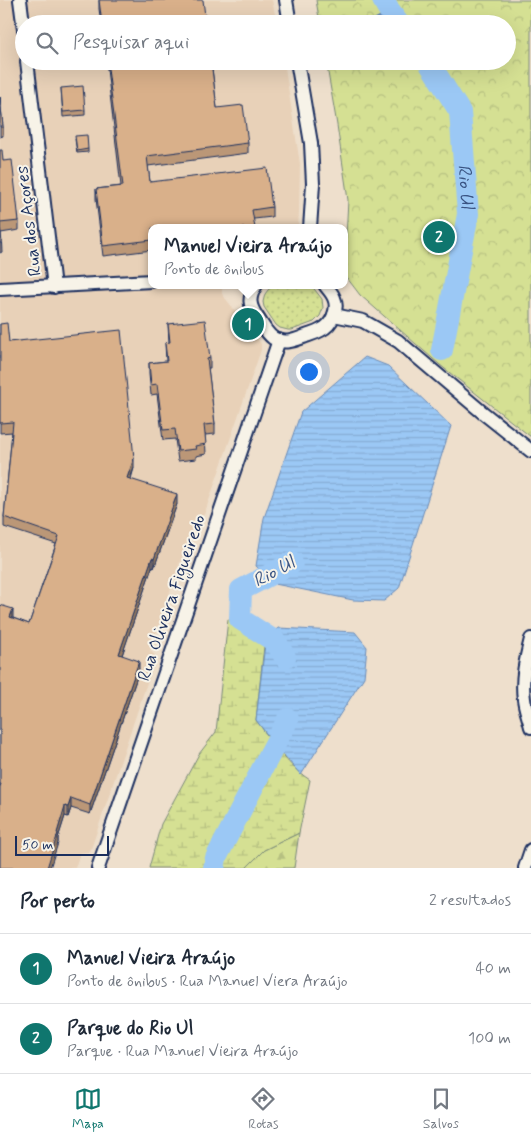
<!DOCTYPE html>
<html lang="pt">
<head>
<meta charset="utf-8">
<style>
	body { margin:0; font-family:Mynerve,sans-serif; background:#f2f2f3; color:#1f2937 }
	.scale { position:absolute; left:15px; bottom:12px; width:94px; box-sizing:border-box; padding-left:5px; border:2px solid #1b2f5e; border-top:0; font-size:14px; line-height:18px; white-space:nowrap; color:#1b2f5e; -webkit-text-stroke:4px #f7f3e8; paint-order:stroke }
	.you { position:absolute; left:308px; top:371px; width:18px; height:18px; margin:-12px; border:4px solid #fff; border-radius:50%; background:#1a73e8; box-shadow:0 0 0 8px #1a73e833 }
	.badge { display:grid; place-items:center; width:32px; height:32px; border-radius:50%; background:#0f766e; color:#fff; font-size:16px; font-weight:700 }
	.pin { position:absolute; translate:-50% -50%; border:2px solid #fff; box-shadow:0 1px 5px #0006 }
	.popup { position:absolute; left:148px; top:224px; width:200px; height:65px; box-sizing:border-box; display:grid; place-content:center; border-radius:10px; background:#fff; filter:drop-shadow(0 1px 4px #0005); font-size:16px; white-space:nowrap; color:#747a83 }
	.popup b { font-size:19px; color:#1f2937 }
	.popup::after { content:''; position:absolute; left:50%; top:100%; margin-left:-10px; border:10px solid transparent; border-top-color:#fff }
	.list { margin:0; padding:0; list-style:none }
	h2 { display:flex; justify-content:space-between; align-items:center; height:65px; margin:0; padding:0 20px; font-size:21px }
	h2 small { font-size:16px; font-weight:400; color:#747a83 }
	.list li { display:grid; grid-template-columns:32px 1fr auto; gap:15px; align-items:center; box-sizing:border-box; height:70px; padding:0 20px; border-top:1px solid #e0e1e3 }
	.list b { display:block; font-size:19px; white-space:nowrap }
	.list p { margin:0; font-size:16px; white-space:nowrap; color:#747a83 }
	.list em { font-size:16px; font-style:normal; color:#747a83 }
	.icon { flex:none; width:28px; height:28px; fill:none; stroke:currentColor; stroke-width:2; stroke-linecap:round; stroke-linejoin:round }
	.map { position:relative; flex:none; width:531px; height:868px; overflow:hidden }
	.search { position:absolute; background:#fff; box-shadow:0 5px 20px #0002; left:15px; right:15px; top:15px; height:55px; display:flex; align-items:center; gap:12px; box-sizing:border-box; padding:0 18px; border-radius:28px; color:#747a83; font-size:19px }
	.sheet { height:205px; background:#fff }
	nav { display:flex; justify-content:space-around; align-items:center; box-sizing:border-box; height:70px; border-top:1px solid #e0e1e3; background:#fff; font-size:14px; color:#747a83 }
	nav a { display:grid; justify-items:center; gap:2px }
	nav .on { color:#0f766e }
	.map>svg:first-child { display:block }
	.built { fill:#e8d1b8 }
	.grass { fill:url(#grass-dots); stroke:#788878 }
	.forest { fill:url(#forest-firs); stroke:#788878 }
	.wetland { fill:url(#wetland-marsh); stroke:#788878 }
	.park { fill:url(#park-crowns); stroke:#788878 }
	.water { fill:url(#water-rules); stroke:#688bb9 }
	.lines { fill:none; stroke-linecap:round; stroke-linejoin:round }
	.stream { stroke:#688bb9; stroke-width:4 }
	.river { stroke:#9bc8f5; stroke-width:22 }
	.minor-casing { stroke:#1b2f5e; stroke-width:16 }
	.minor { stroke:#f7f3e8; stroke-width:12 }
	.wall { fill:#bb9777; stroke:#1b2f5e }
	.shaded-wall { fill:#987b61; stroke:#1b2f5e }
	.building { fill:#d9b08a; stroke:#1b2f5e }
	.labels { text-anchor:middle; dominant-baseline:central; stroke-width:4; stroke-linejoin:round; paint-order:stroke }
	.street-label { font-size:18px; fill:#1b2f5e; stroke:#f7f3e8 }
	.water-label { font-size:19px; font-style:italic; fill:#3b5584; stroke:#f7f3e8 }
</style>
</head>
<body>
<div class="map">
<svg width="531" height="868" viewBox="0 0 531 868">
	<defs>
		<pattern id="grass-dots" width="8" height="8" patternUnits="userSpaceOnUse" patternTransform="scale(1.25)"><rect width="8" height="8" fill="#d5e093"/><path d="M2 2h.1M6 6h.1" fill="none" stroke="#b6c081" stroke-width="1.8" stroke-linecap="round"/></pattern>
		<pattern id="forest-firs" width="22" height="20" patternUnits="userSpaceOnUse" patternTransform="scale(1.25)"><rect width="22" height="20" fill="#d5e093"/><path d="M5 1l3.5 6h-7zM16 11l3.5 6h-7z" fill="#b6c081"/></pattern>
		<pattern id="wetland-marsh" width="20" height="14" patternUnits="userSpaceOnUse" patternTransform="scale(1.25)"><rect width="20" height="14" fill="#d5e093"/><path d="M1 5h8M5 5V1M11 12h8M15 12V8" fill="none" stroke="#b6c081"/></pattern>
		<pattern id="park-crowns" width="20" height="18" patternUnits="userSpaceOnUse" patternTransform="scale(1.25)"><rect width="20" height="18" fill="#d5e093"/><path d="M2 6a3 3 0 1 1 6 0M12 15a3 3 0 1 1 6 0" fill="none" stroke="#b6c081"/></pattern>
		<pattern id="water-rules" width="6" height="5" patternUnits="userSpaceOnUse" patternTransform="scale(1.25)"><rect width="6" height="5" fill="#9bc8f5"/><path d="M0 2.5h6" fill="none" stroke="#85acd4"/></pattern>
	</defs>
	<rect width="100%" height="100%" fill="#eedfcc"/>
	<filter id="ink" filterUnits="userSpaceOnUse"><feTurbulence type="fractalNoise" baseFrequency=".02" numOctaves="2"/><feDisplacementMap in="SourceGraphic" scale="10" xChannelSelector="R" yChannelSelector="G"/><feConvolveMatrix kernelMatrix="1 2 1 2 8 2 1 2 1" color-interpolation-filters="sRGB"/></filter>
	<g filter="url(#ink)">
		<path class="built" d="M0,0H272L277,24H24V61H284L300,164L299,213L298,228H152V285H222V294L261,344V350L204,515H196L150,651L156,656L90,852L80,853L75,868H0Z"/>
		<path class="grass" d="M274,285H311L322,299L323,308L320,316L314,322L292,330H288L280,328L276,325L264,307L263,302L265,294L268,290Z"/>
		<path class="forest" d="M299,833L294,868H246L264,850Z"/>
		<path class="wetland" d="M228,619L265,637L256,720C271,740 288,767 310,780L299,833L264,850L246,868H149L161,824L199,754L216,732Z"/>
		<path class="park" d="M316,0H531V437L440,365L360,295L344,274L348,200L337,125L326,61H507V24H320Z"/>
		<g class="water">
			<path d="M365,357L388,366L451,426L399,588L384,601L353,600L275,584L256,566L264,518L301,412Z"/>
			<path d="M279,628L355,632L367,647L364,677L301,775L275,745L256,720L266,635Z"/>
		</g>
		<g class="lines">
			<path class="stream" d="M369,24L390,12"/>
			<g class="river">
				<path d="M383,0L390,12L399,24"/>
				<path id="s1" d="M428,61L460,112L468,214L442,350"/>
				<path d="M285,657L276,642L240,619L241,590L292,563"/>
				<path d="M214,868L216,858L288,719"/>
			</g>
			<g class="minor-casing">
				<g id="minor">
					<path d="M20,0L24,30"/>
					<path d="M286,0L290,24"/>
					<path d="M27,61L54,287"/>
					<path d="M297,61L311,143L313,184L310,228"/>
					<path d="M256,285C248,298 249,305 257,317C262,324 266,333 273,338C285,345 295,340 306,336C311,334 316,333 321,330C332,325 339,309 334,298C332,293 328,289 325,285"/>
					<path d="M0,289L152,281"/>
					<path d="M334,315L363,321L398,341L482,412L531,451"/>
					<path d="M531,639C526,659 521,679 524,699C525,708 529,718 531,727"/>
					<path d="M98,868L279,340"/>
					<path d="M525,868L531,850"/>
				</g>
			</g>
			<use href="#minor" class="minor"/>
		</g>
		<g class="wall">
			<path d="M99,0L206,24H101L99,9Z"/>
			<path d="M106,61H211L217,108L248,143V153L148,166L150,182L272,207V217L254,219L152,228V250L103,256L96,199V189L121,186Z"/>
			<path d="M61,88L85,110V115L63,117Z"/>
			<path d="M0,97L3,127V136L0,137Z"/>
			<path d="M75,139L88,149V152L77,153Z"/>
			<path d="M0,150L19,221V230L1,233L2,252L0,253Z"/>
			<path d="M0,324L9,342L134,468L131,479L177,504L154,568L152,567L122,655L139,671L90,814L71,808L68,817L65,816L58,838V843L0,868V605L13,618L29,624L56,544L4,527V517L12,432L0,433Z"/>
			<path d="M168,324L210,358V368H208L215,424V434L205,435L206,454L196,456V459L178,461L175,439L163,440L157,394L151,395L149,373V363L166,361L165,343H169Z"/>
		</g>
		<g class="shaded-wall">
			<path d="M134,458V468L127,487V478Z"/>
			<path d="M177,494V504L154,568V559Z"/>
			<path d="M152,558V567L119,664V654Z"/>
			<path d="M13,609V619L10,617Z"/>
			<path d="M139,661V671L90,814V805Z"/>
			<path d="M71,798V808L68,817V807Z"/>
			<path d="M65,806V816L58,838V843L50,868H46L57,833Z"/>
		</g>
		<g class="building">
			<path d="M99,0H203L206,24H102Z"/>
			<path d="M339,21L342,24H337Z"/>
			<path d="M107,61H211L217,108L243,105L248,143L147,156L150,182L267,168L272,207L252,210L255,228H152V240L103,246L96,189L123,186Z"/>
			<path d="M83,86L85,110L63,112L61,88Z"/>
			<path d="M0,97L3,127H0Z"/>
			<path d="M87,135L88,149L77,151L75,136Z"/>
			<path d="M0,150H2L3,161L12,160L19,221L0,223Z"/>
			<path d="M0,224L2,243H0Z"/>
			<path d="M205,320L210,358L207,359L215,424L204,425L206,444L195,446L196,449L178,451L175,429L163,430L157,384L151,385L149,363L167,361L165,343L170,342L168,324Z"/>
			<path d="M7,323L9,342L121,330L134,458L127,478L177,494L154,559L152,558L119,654L139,661L90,805L71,798L68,807L65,806L57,833H58L47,868H0V787L1,784H0V605L13,609L10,617L29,624L59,536L4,517L13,422L0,423V324Z"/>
		</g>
	</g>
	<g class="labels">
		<g class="street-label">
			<text transform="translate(29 221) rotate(-97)">Rua dos Açores</text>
			<text transform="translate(172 598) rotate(-71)">Rua Oliveira Figueiredo</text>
		</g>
		<g class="water-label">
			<text stroke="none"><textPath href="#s1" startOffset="135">Rio Ul</textPath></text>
			<text transform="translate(274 572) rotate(-28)">Rio Ul</text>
		</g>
	</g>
</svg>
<div class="scale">50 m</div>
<div class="you"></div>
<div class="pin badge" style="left:248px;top:324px">1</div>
<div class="popup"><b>Manuel Vieira Araújo</b>Ponto de ônibus</div>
<div class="pin badge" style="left:439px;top:237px">2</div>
<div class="search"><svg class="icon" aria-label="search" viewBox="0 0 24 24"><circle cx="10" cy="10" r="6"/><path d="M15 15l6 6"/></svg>Pesquisar aqui</div>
</div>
<section class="sheet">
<h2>Por perto<small>2 resultados</small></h2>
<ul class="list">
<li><span class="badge">1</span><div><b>Manuel Vieira Araújo</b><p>Ponto de ônibus · Rua Manuel Viera Araújo</p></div><em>40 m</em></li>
<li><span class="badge">2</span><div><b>Parque do Rio Ul</b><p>Parque · Rua Manuel Vieira Araújo</p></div><em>100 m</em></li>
</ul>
</section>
<nav>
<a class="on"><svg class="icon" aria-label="map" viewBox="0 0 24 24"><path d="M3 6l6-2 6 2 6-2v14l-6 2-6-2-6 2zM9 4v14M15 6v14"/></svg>Mapa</a>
<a><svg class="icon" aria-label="directions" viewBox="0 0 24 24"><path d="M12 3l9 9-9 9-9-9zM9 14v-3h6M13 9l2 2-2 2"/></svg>Rotas</a>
<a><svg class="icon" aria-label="saved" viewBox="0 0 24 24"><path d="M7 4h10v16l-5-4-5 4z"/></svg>Salvos</a>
</nav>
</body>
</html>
